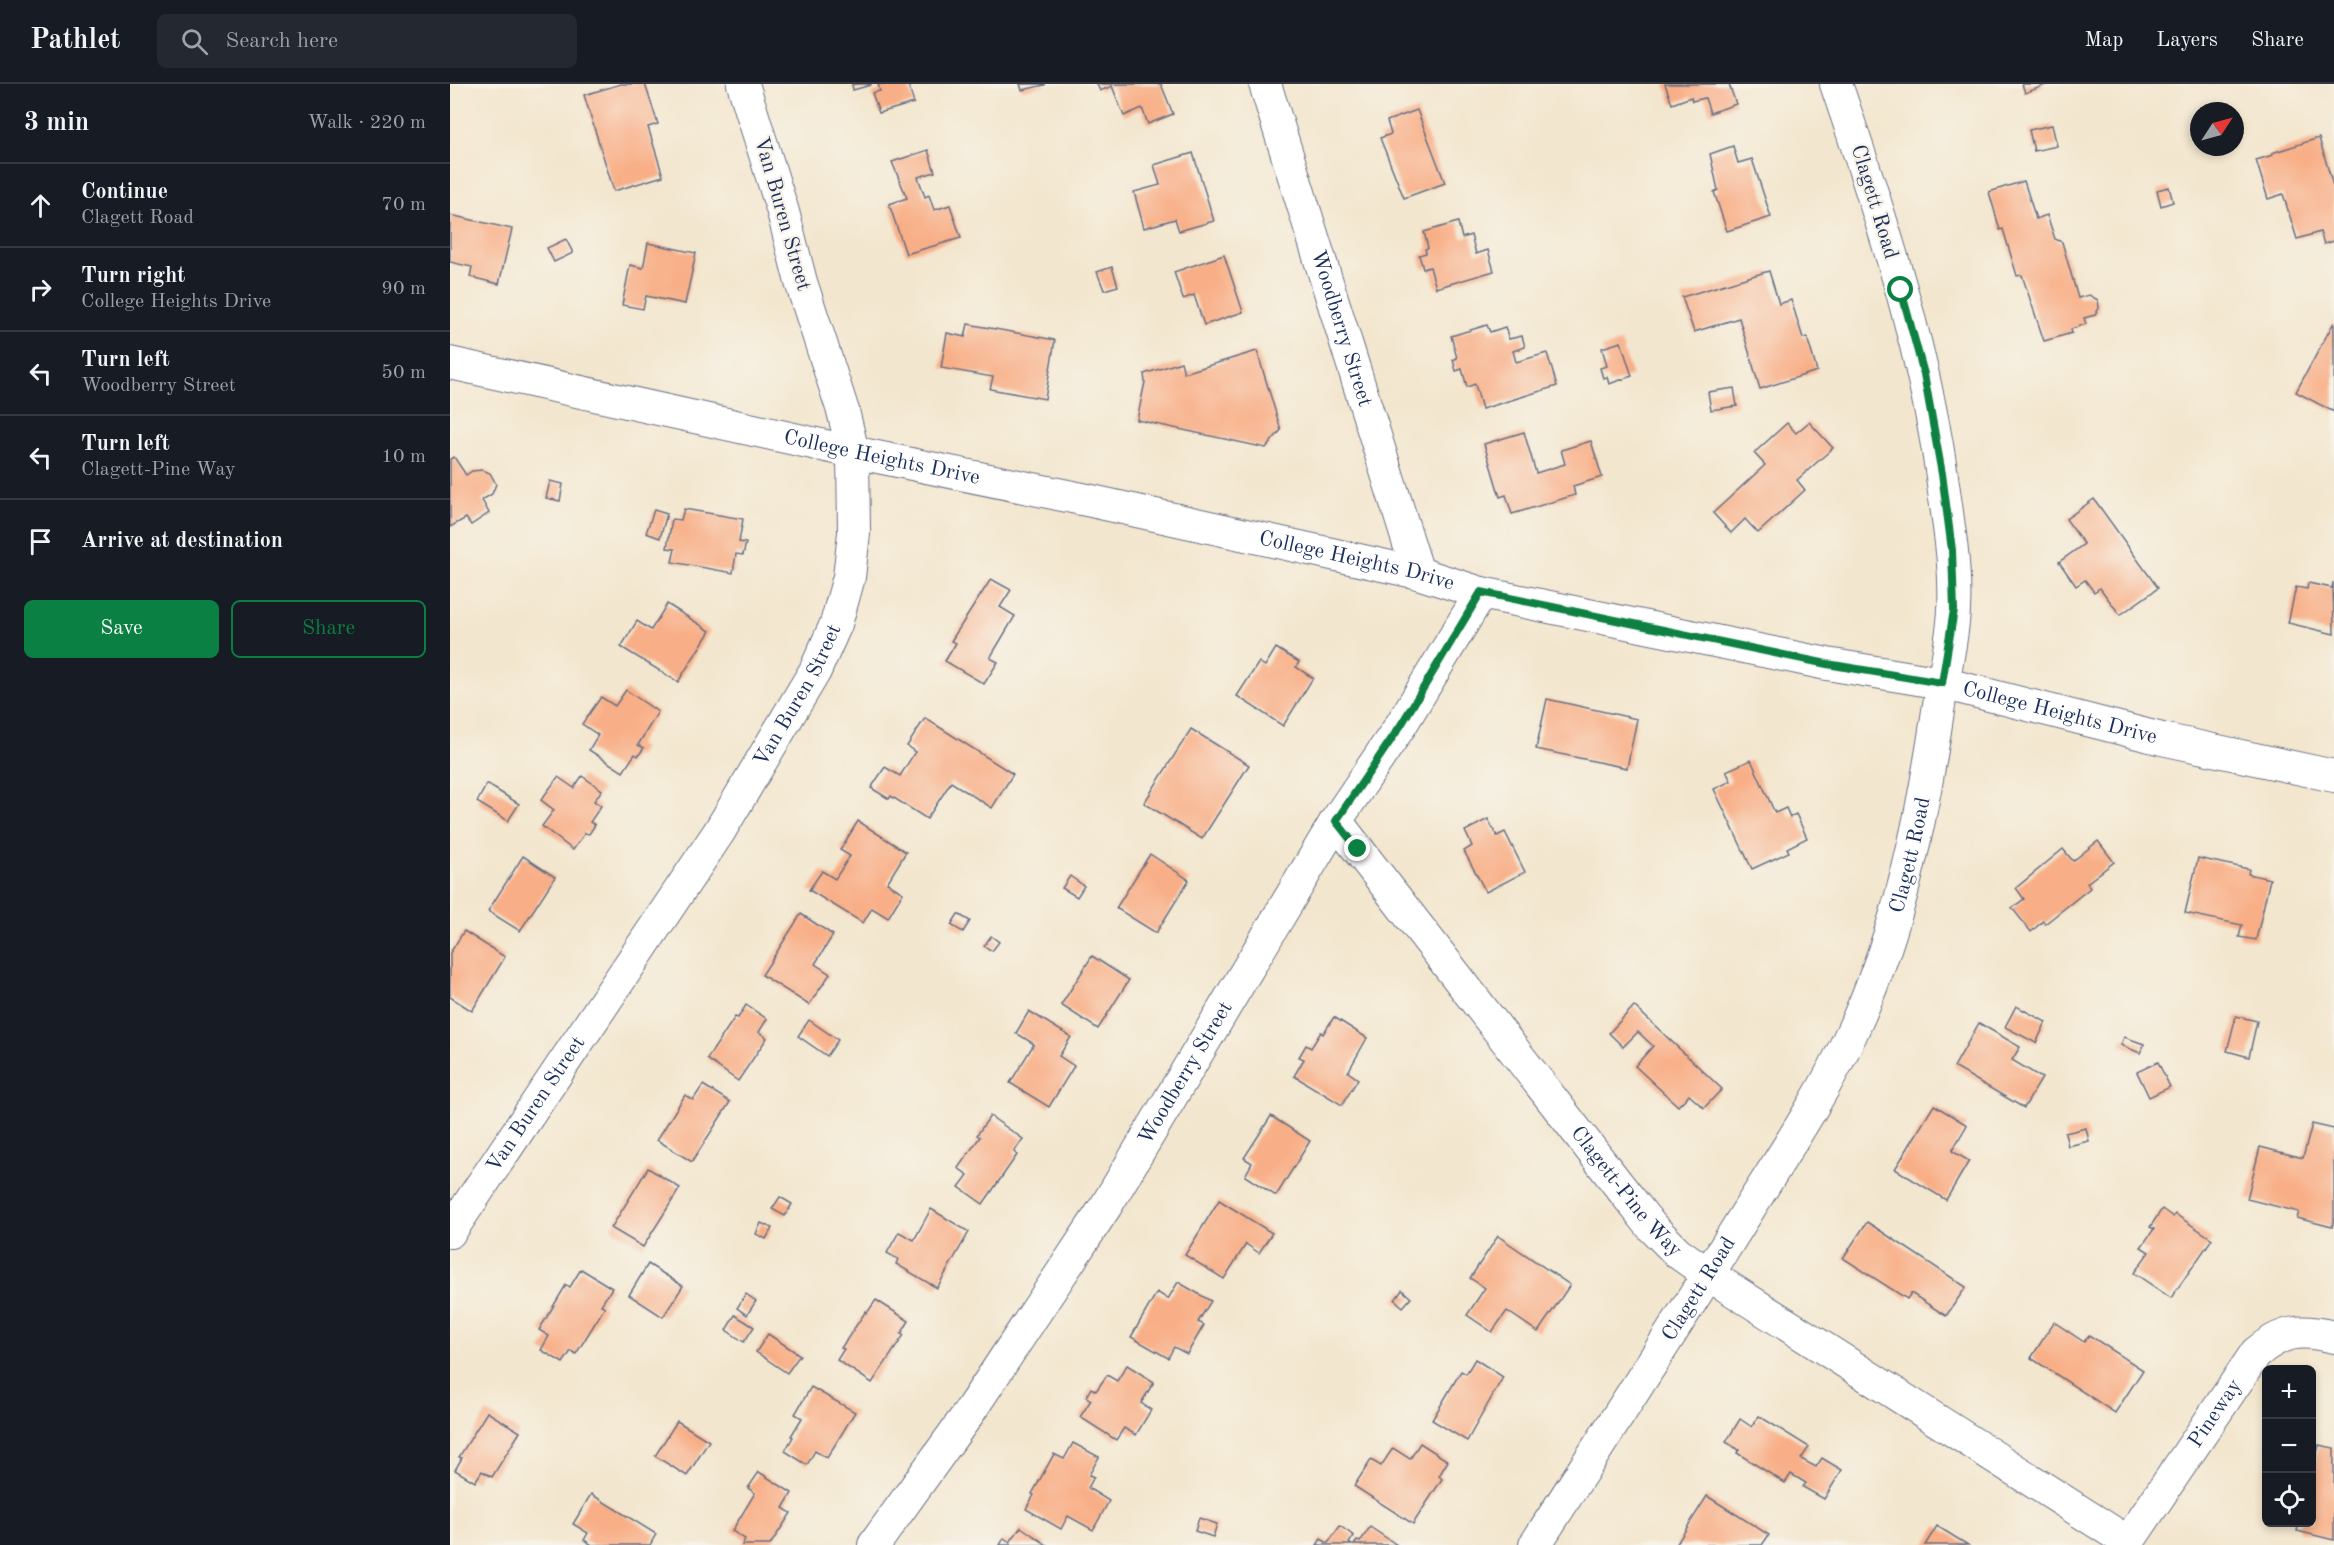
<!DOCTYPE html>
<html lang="en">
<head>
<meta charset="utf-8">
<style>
	body { margin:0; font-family:"Old Standard TT",serif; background:#242831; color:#f1f3f6 }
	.controls { position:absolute; right:18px; bottom:18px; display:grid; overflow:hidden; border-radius:9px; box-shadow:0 3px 9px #0003 }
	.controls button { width:54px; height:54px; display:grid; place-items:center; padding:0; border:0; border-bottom:2px solid #363941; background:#171b24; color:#f1f3f6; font:30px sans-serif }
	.compass { position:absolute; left:1740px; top:18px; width:54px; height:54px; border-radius:50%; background:#171b24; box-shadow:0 3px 9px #0003; rotate:54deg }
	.stop { position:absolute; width:18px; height:18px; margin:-14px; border:4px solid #0b8043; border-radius:50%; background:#fff }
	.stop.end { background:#0b8043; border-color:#fff; box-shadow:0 2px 6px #0008 }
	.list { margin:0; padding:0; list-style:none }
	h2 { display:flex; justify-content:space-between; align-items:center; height:78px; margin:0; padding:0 24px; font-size:26px }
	h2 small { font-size:20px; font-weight:400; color:#9ea1a6 }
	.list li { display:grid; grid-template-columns:39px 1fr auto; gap:18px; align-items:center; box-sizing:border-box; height:84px; padding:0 24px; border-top:2px solid #363941 }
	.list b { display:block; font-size:22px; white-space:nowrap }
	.list p { margin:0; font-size:20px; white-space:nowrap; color:#9ea1a6 }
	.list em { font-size:20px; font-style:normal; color:#9ea1a6 }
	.actions { display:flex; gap:12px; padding:18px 24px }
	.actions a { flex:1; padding:14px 0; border:2px solid #0b8043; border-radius:9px; text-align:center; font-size:21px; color:#0b8043 }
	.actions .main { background:#0b8043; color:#fff }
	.icon { flex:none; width:33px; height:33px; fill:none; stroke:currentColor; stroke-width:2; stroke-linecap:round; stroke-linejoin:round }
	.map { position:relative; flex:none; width:1884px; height:1461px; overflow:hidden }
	header { display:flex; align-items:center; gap:36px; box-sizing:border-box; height:84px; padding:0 30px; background:#171b24; border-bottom:2px solid #363941 }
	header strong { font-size:28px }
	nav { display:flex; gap:33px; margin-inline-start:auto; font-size:21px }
	.search { width:420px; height:54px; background:#242831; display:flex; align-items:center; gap:15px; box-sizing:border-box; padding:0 21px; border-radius:9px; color:#9ea1a6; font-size:22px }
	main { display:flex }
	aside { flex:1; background:#171b24 }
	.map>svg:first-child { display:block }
	.building { fill:#f8ae86 }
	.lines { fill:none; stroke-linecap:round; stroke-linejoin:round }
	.street-casing { stroke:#676f85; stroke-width:34 }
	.street { stroke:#fff; stroke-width:32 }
	.route { stroke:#0b8043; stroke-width:8 }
	.labels { text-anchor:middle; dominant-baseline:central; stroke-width:4.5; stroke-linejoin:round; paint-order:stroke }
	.street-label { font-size:21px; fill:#1b2f5e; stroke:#f7f3e8 }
</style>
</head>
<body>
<header>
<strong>Pathlet</strong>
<div class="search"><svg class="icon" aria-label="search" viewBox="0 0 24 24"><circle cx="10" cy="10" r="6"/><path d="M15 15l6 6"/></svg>Search here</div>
<nav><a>Map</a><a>Layers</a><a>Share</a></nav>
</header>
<main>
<aside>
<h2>3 min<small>Walk · 220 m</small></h2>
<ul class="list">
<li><svg class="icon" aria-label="ahead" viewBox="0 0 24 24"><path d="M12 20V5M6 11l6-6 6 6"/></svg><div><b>Continue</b><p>Clagett Road</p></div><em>70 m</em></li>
<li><svg class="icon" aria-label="right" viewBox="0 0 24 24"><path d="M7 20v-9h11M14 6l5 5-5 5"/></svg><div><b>Turn right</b><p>College Heights Drive</p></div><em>90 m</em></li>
<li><svg class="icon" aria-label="left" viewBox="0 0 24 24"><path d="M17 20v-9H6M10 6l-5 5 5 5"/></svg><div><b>Turn left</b><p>Woodberry Street</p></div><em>50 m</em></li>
<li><svg class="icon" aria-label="left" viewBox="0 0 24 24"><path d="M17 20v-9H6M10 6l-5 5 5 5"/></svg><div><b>Turn left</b><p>Clagett-Pine Way</p></div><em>10 m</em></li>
<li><svg class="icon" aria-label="arrive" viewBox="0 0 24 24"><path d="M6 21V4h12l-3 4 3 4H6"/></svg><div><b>Arrive at destination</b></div></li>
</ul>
<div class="actions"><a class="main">Save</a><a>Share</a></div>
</aside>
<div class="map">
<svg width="1884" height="1461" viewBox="0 0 1884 1461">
	<rect width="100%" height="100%" fill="#f7f3e8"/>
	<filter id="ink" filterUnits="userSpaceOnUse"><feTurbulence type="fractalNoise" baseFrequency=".0167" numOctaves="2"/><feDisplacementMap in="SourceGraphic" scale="12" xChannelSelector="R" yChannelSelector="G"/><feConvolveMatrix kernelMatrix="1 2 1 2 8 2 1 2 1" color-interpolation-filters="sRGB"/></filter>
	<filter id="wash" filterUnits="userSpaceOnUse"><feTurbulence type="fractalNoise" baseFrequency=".008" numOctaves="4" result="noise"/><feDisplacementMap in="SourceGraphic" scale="24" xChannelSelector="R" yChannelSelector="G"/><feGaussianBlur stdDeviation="1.35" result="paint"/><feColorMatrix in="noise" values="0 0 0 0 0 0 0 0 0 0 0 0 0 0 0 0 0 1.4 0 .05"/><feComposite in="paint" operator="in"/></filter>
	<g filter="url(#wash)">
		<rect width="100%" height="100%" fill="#f3e6ce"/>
		<g id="blocks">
			<g class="building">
				<path d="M171,0H195L208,40L198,43L213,92L164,107L134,11Z"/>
				<path d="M402,0H421V1L403,6Z"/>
				<path d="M428,0H458L464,19L429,29L422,9L430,7Z"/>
				<path d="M570,0H595V1L572,6Z"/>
				<path d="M647,0H711L723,30L698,40L692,24L674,32L662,2L650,7Z"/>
				<path d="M1215,0H1279L1286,20L1260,29L1255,14L1242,17L1241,13L1222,20Z"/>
				<path d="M1572,0H1598L1575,9Z"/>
				<path d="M967,26L995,99L954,114L930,54L941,50L937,37Z"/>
				<path d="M1602,41L1607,62L1584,67L1579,46Z"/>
				<path d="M1869,54L1884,105V157L1874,160L1870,148L1847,155L1833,110L1818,115L1806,76L1823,71L1822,69Z"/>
				<path d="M1283,62L1288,79L1302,75L1321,133L1277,147L1264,108L1268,106L1260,70Z"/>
				<path d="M478,66L485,88L468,93L475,113L479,111L484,126L500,121L511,154L456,170L439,120L457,114L442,78Z"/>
				<path d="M743,69L764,137L729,147L725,135L694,144L684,108L710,101L704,81Z"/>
				<path d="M1574,97L1586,135L1597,131L1605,155L1612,158L1628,214L1639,211L1648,216L1649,224L1645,231L1634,234L1636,240L1621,245L1622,249L1594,257L1572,191L1567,192L1553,145L1550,146L1539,108Z"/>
				<path d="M1719,103L1723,118L1711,122L1707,106Z"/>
				<path d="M0,131L62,145L49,200L20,193L22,183L0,178Z"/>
				<path d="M1008,138L1012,154L1021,151L1026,170L1038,166L1044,187L986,204L980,183L973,185L969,171L976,169L975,165L978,164L974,148Z"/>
				<path d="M116,155L123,169L104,178L97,164Z"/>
				<path d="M198,159L246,169L235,220L196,212L193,225L172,221L180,181L193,184Z"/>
				<path d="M774,171L793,228L754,241L744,211L733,215L724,188Z"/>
				<path d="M662,183L668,202L654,206L647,188Z"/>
				<path d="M1319,187L1329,220L1341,216L1353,254L1357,253L1367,287L1310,305L1289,234L1244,248L1232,213Z"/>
				<path d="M1884,238V328L1846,308Z"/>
				<path d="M518,240L605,256L595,315L540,305L543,293L491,284L497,249L515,253Z"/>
				<path d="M1037,241L1040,248L1055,243L1059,255L1072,252L1075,263L1063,267L1066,278L1097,269L1107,302L1032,325L1025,300L1017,303L1012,285L1006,287L1003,276L1007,274L1001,252Z"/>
				<path d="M1171,258L1182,292L1159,300L1157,293L1153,294L1150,284L1157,282L1152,264Z"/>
				<path d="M807,267L831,346L816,364L687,336L695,298L694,290L731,278L734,289Z"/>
				<path d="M1284,304L1287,322L1261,326L1258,308Z"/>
				<path d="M1359,338L1383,364L1347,396L1355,406L1308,449L1295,435L1281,449L1263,429L1315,381L1304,369L1337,339L1346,349Z"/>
				<path d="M1074,348L1086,389L1115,380L1111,366L1141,357L1152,393L1123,402L1125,411L1062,430L1056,411L1050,413L1034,360Z"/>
				<path d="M4,373L16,391L22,387L32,386L40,389L46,400L42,410L32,416L39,429L21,441L16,434L0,443V375Z"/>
				<path d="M100,397L113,400L110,417L96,414Z"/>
				<path d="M1644,415L1708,504L1670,531L1650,504L1644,508L1635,496L1626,502L1609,478L1634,460L1616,435Z"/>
				<path d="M234,425L293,435L289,458L296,459L293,471L286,470L283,489L222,478L225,465L217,464L222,435L231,436Z"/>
				<path d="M204,426L217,430L210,454L196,449Z"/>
				<path d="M541,495L561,506L550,523L565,532L540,574L548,578L534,600L495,577L506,559L501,557Z"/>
				<path d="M1883,498L1884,550L1838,539L1846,503L1857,505L1858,499L1882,504Z"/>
				<path d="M217,520L260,547L228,598L171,563L187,537L201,546Z"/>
				<path d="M826,564L849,578L846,583L863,594L833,642L787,612L809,578L815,582Z"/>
				<path d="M176,606L208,628L188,661L194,664L188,672L185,670L173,688L139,666L148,651L132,640L151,613L165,622Z"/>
				<path d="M1097,615L1187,635L1177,684L1086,665Z"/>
				<path d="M475,634L563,690L542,724L501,698L477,735L441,712L439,715L421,704L435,683L450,692L465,668L457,662Z"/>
				<path d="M741,645L799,681L752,755L694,719Z"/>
				<path d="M1301,676L1325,729L1336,724L1340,733L1346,730L1357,754L1337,764L1339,768L1302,785L1264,705L1281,697L1276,687Z"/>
				<path d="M132,692L152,706L144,717L151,722L140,738L145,741L139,750L135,749L123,766L92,742L104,726L91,716L108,693L124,704Z"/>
				<path d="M37,700L69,720L58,737L27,718Z"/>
				<path d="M1038,735L1047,752L1055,748L1075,788L1036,808L1014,767L1022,762L1015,747Z"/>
				<path d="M408,737L456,768L437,799L453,809L438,834L422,824L413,839L359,806L372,787L385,795L400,772L390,766Z"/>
				<path d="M1648,757L1664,778L1637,799L1640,804L1595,840L1593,837L1581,848L1562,824L1574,815L1566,804L1613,765L1623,777Z"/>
				<path d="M700,770L739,796L706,849L666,824Z"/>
				<path d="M73,772L105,793L70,847L38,827Z"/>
				<path d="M1748,774L1799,785L1798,790L1820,795L1806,856L1789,853L1792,841L1735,829Z"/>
				<path d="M620,792L634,802L627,813L612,804Z"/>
				<path d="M351,830L383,851L365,880L380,890L359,921L312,891Z"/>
				<path d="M508,830L520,837L513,848L501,841Z"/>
				<path d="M14,847L55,873L22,927L0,913V869Z"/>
				<path d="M541,852L549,858L542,867L534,862Z"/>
				<path d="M642,872L679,896L648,945L611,921Z"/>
				<path d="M296,921L317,935L309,948L317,954L288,997L257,975L285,933L288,934Z"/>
				<path d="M1184,922L1272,1005L1254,1024L1239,1011L1228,1022L1185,982L1203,962L1188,948L1173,963L1159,949Z"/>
				<path d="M1566,922L1596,938L1586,959L1555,943Z"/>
				<path d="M579,927L621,953L609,972L624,982L599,1023L560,999L584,960L566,949Z"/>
				<path d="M1786,932L1807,937L1799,973L1777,967Z"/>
				<path d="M884,933L917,954L898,988L908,995L892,1021L844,992L854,975L849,973L856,961L861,964L871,948L873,950Z"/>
				<path d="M359,936L388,956L377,972L348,952Z"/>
				<path d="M1529,939L1570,963L1562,976L1592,994L1574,1024L1504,983Z"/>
				<path d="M1674,953L1694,960L1690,969L1671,961Z"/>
				<path d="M1708,978L1720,1003L1699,1013L1687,988Z"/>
				<path d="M253,1001L280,1018L242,1078L207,1056L235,1011L243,1016Z"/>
				<path d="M1484,1021L1517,1041L1502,1067L1519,1077L1496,1116L1445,1085Z"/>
				<path d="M540,1032L573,1055L564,1068L567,1071L533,1120L509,1103L518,1091L508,1084L530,1053L527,1051Z"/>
				<path d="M821,1032L860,1057L826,1112L795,1092L802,1079L794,1074Z"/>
				<path d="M1862,1040L1884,1045V1136L1882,1143L1847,1134L1849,1128L1797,1115L1810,1063L1853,1074Z"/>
				<path d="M1636,1044L1639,1057L1618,1062L1615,1049Z"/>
				<path d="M198,1084L230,1104L193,1163L161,1144Z"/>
				<path d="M330,1113L342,1120L335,1132L322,1125Z"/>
				<path d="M769,1116L822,1149L809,1169L796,1160L774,1195L735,1171Z"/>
				<path d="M481,1125L519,1148L487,1204L446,1180L448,1175L437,1169L449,1148L464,1156Z"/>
				<path d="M1712,1125L1723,1133L1725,1130L1762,1155L1721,1214L1684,1189L1699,1168L1691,1163L1704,1145L1700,1143Z"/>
				<path d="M1417,1138L1516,1203L1496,1232L1461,1209L1457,1215L1393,1174Z"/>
				<path d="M311,1139L322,1144L316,1155L306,1150Z"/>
				<path d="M1048,1152L1120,1201L1088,1248L1057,1227L1042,1248L1017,1231L1035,1204L1020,1194Z"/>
				<path d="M198,1180L233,1202L213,1233L179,1211Z"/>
				<path d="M131,1185L162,1204L151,1221L155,1223L126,1270L121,1267L113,1279L91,1266L99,1252L89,1246L116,1201L120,1203Z"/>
				<path d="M728,1198L761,1217L748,1238L754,1241L737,1270L724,1263L718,1274L681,1253L707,1208L718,1215Z"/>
				<path d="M952,1206L961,1214L953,1223L945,1216Z"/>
				<path d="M296,1210L306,1217L297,1231L287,1224Z"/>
				<path d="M426,1216L459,1237L451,1250L454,1251L422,1299L387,1276L394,1265L391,1264L416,1227L417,1229Z"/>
				<path d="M285,1231L304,1243L294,1258L276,1246Z"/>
				<path d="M1604,1238L1634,1258L1639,1251L1693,1286L1665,1329L1581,1274Z"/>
				<path d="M318,1250L350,1271L337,1289L306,1268Z"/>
				<path d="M1025,1275L1053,1293L1017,1357L982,1336L1011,1287L1016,1290Z"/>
				<path d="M677,1281L704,1298L691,1319L701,1326L686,1351L674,1344L666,1356L630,1333L641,1316L636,1313L641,1304L646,1307L657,1291L667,1297Z"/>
				<path d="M361,1303L405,1328L377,1374L365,1367L357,1381L335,1367L343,1353L341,1352L352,1334L345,1330Z"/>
				<path d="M37,1328L70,1348L42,1393L32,1387L25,1398L5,1386L12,1374L9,1373Z"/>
				<path d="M1309,1332L1359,1363L1351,1375L1366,1383L1372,1374L1392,1386L1374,1415L1353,1403L1356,1399L1341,1390L1335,1399L1287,1369L1289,1366L1276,1358L1290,1335L1302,1343Z"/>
				<path d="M227,1337L259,1357L237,1392L205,1372Z"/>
				<path d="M623,1359L649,1373L639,1391L644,1393L638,1404L659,1417L643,1446L618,1432L611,1445L576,1425L584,1411L582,1410L604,1370L614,1375Z"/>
				<path d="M970,1359L998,1377L989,1392L992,1395L963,1440L904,1402L921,1376L931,1382L943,1364L960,1375Z"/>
				<path d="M1869,1361L1884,1364V1456L1847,1447L1849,1438H1862V1389Z"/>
				<path d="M309,1388L342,1409L333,1424L341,1429L320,1461H292L295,1455L282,1447L305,1409L298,1404Z"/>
				<path d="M141,1410L206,1450L200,1461H142L134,1456L138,1449L123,1440Z"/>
				<path d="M1257,1412L1319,1451L1312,1461H1226Z"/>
				<path d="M749,1434L767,1440L763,1453L745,1447Z"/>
				<path d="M890,1442L904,1452L899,1459L902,1461H867L871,1455L878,1459Z"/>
				<path d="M1487,1442L1518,1461H1475Z"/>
				<path d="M571,1443L597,1461H550L554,1454L560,1458Z"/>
				<path d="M920,1443L947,1461H904L907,1457L910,1458Z"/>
			</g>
		</g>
	</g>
	<g filter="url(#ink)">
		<use href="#blocks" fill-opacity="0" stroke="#676f85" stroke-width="1.5"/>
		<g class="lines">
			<g class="street-casing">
				<g id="street">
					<path id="s1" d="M815,0L968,489"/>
					<path id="s2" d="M0,279L403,368L637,416L968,489L1031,509L1377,580L1492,599L1712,655L1884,692"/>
					<path id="s3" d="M886,737L1167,1099L1202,1143L1227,1168L1259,1191L1678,1458"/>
					<path id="s4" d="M0,1148L269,748L365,587L386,540L399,493L404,449L403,368L393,327L351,198L333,128L293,0"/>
					<path id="s5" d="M424,1461L516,1333L656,1122L886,737L951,641L1031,509"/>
					<path id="s6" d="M1085,1461C1155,1352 1226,1243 1294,1133C1332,1072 1372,1013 1402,948C1449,847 1472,736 1488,627C1493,594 1503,557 1504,525C1506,488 1500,450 1495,414C1477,272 1432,135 1386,0"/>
					<path id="s7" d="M1676,1461L1806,1269C1833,1246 1851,1245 1884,1253"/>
				</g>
			</g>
			<use href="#street" class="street"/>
		</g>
	</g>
	<g class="lines" filter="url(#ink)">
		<path class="route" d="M908,765L886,737L951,641L1031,508L1377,580L1492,599L1504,526L1502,466L1492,390L1474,290L1451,206"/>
	</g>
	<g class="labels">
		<g class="street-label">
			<text transform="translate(1424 118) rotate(73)">Clagett Road</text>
			<text transform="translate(332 130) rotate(74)">Van Buren Street</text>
			<text stroke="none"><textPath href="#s1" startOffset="256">Woodberry Street</textPath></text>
			<text stroke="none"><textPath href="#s2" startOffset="442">College Heights Drive</textPath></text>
			<text stroke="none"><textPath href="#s2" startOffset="928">College Heights Drive</textPath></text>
			<text stroke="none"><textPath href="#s4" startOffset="640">Van Buren Street</textPath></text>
			<text stroke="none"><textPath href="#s2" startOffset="1648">College Heights Drive</textPath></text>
			<text stroke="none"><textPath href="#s6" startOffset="790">Clagett Road</textPath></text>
			<text stroke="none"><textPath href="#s5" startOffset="566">Woodberry Street</textPath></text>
			<text stroke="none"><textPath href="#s4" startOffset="154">Van Buren Street</textPath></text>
			<text stroke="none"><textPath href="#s3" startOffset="471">Clagett-Pine Way</textPath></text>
			<text stroke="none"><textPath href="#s6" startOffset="304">Clagett Road</textPath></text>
			<text stroke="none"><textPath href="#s7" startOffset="159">Pineway</textPath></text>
		</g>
	</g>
</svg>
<div class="controls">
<button>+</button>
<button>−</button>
<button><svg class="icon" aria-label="locate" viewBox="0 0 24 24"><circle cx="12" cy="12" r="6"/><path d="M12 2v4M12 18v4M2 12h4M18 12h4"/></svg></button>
</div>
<svg class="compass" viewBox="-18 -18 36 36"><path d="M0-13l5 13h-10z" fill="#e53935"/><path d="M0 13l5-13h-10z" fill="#9ea1a6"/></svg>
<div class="stop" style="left:1451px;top:206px"></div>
<div class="stop end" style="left:908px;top:765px"></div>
</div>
</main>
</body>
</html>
